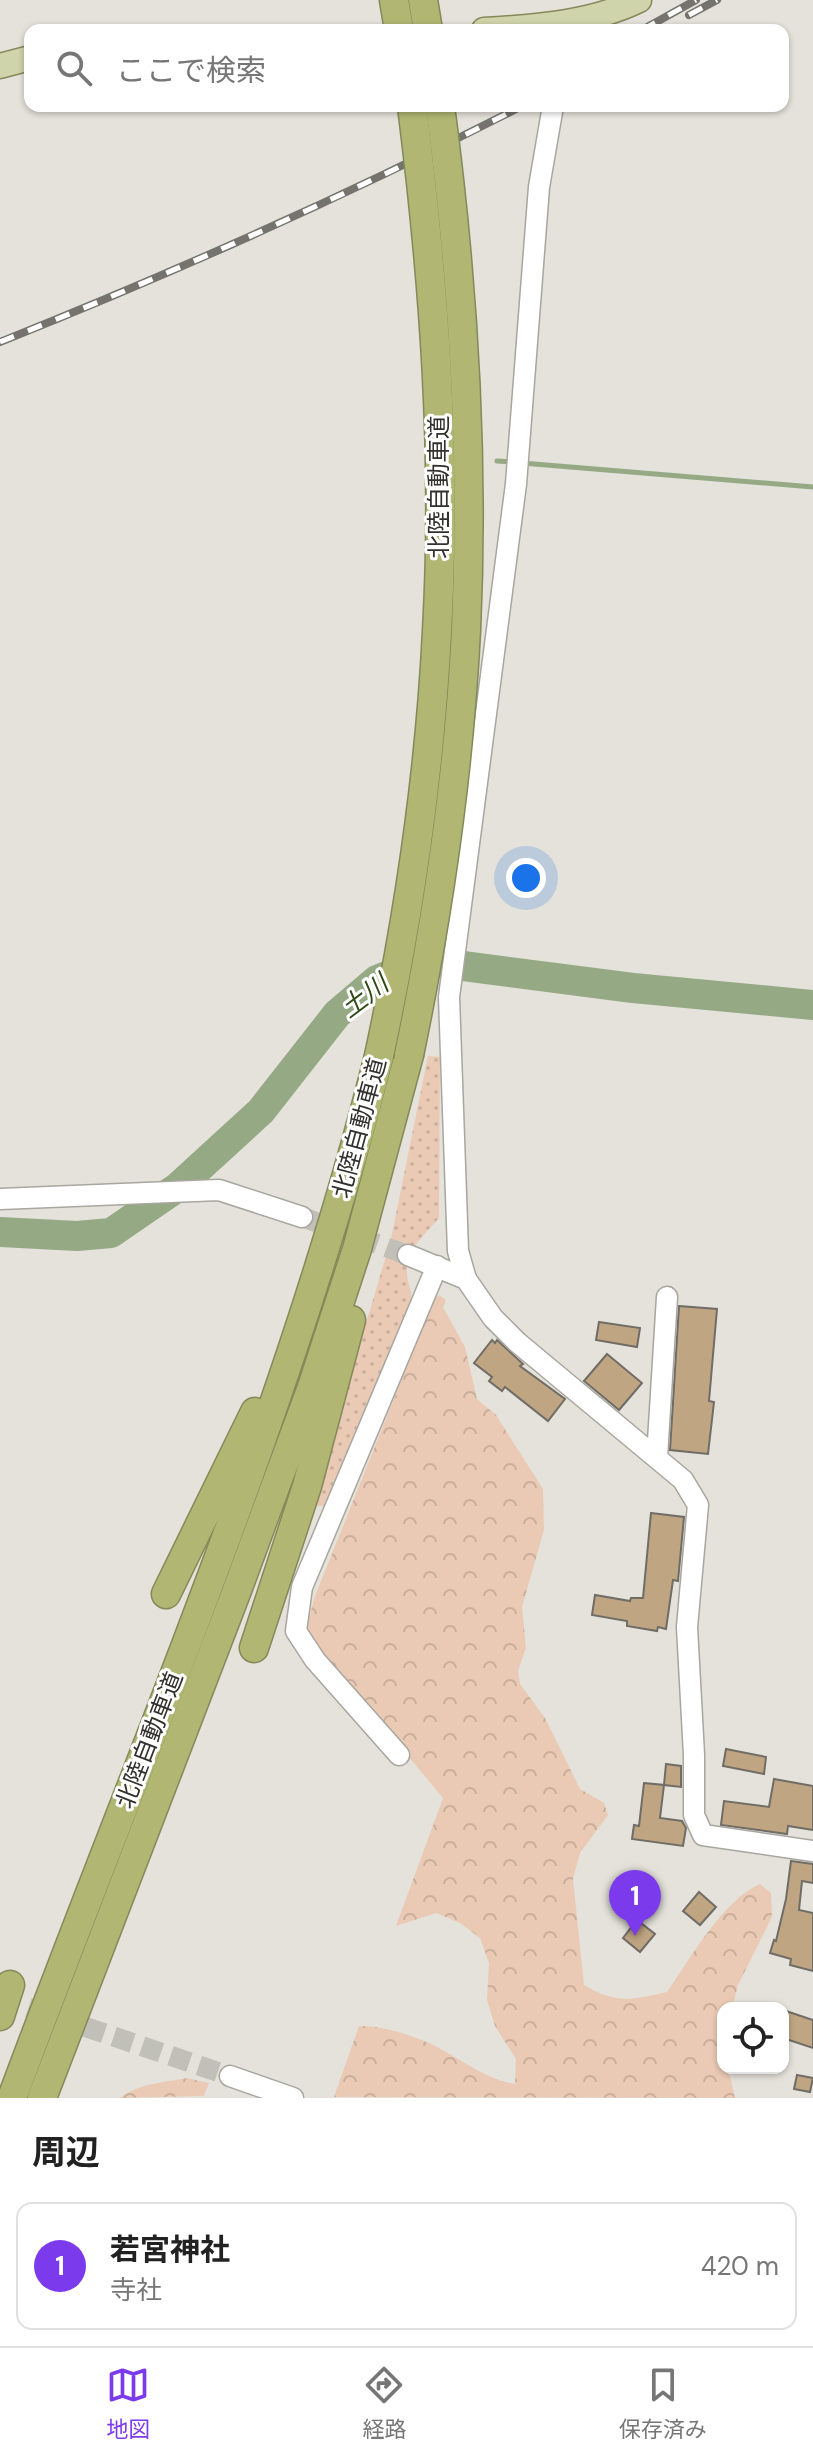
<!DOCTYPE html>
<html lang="ja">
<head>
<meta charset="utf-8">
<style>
	body { margin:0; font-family:"DM Sans","Noto Sans JP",sans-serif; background:#f6f6f6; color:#222 }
	.controls { position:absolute; right:24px; bottom:24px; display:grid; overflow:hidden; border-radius:16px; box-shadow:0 2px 6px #0004 }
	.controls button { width:72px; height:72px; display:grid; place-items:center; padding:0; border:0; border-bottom:2px solid #e0e0e0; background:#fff; color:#222; font:40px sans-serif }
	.you { position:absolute; left:526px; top:878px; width:28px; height:28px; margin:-20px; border:6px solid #fff; border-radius:50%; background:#1a73e8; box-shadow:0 0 0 12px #1a73e833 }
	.badge { display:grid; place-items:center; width:52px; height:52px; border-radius:50%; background:#7c3aed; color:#fff; font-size:26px; font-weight:700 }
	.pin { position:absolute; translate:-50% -66px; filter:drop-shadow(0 2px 4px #0008) }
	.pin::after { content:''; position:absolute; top:42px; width:28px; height:24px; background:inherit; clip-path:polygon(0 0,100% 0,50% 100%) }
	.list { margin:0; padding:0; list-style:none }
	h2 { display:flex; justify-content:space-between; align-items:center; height:104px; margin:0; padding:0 32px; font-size:34px }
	h2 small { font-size:26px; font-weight:400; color:#767676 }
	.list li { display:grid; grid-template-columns:52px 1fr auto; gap:24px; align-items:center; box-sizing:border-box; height:128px; margin:0 16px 16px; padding:0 16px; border:2px solid #e0e0e0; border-radius:16px }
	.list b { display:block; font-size:30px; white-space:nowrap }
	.list p { margin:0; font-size:26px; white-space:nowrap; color:#767676 }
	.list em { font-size:26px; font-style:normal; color:#767676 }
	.icon { flex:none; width:44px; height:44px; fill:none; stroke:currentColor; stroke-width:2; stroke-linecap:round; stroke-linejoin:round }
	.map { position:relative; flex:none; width:813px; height:2098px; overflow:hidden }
	.search { position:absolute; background:#fff; box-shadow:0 2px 6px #0004; left:24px; right:24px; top:24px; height:88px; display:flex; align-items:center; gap:20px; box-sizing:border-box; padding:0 28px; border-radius:16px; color:#767676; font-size:30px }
	.sheet { height:248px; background:#fff }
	nav { display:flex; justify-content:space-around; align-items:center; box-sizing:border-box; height:112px; border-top:2px solid #e0e0e0; background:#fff; font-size:22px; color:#767676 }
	nav a { display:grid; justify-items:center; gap:4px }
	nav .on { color:#7c3aed }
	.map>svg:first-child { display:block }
	.grass { fill:url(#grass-dots) }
	.forest { fill:url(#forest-crowns) }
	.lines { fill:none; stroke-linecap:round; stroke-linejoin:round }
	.stream { stroke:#94a984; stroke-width:5 }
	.river { stroke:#94a984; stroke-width:30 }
	.building { fill:#c0a583; stroke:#706c66; stroke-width:2 }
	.minor-tunnel { stroke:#c0bfb8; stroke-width:20; stroke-dasharray:20 10; stroke-linecap:butt }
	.minor-casing { stroke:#a8a69f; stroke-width:23 }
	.major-casing { stroke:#85885a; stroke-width:27 }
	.highway-casing { stroke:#85885a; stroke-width:31 }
	.minor { stroke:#fff; stroke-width:20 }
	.major { stroke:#d0d4aa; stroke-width:24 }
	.highway { stroke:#b1b772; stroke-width:28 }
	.rail-casing { stroke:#74736e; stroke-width:8 }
	.rail { stroke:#fff; stroke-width:5; stroke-dasharray:15; stroke-linecap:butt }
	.highway-bridge-casing { stroke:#85885a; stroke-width:31; stroke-linecap:butt }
	.highway-bridge { stroke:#b1b772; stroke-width:28 }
	.labels { text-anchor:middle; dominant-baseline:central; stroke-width:6; stroke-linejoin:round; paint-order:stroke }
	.street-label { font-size:24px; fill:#32312e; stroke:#fff }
	.water-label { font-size:26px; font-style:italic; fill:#304b15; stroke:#fff }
</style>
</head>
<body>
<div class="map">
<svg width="813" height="2098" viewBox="0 0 813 2098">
	<defs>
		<pattern id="grass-dots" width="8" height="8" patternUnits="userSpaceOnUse" patternTransform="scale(2)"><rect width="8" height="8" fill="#eacab5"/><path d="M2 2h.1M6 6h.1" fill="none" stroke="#c9ae9c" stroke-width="1.8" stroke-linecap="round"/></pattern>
		<pattern id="forest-crowns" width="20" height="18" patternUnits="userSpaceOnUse" patternTransform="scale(2)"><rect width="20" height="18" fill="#eacab5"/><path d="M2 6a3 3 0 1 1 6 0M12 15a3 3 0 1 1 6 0" fill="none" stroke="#c9ae9c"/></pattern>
	</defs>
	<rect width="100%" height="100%" fill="#e4e2da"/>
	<path class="grass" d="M428,1056L440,1057L439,1218C426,1233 408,1248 407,1269C406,1284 414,1289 410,1308L327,1507L312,1505L391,1239Z"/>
	<g class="forest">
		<path d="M439,1295L446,1300L443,1307L465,1347L477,1399L496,1415L543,1489L544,1530L522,1607L526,1648L518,1671L520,1684L545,1718L580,1789L604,1803L608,1815L580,1853L573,1879L584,1985C615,2004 633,2000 667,1992C690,1959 723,1900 760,1884L771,1893L772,1917L738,1985L732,2008H723V2068H728L735,2098L334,2097L359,2026C384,2026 408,2034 431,2044C460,2058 484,2079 515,2084L516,2059L495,2026L487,2000L489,1963L480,1938L460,1923L436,1913L396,1926L443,1798L305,1632L315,1596L433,1301Z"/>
		<path d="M187,2078L209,2083L204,2096L120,2098C137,2084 166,2082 187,2078Z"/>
	</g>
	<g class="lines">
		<g class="stream">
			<path d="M497,461L512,462"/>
			<path d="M522,463L813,487"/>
		</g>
		<path class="river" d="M0,1232L77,1236L111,1233L178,1187L261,1111L337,1014L377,980L425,961L633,988L813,1005"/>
	</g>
	<g class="building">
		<path d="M679,1306L717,1309L709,1401L714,1402L708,1454L670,1450Z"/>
		<path d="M599,1322L640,1328L637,1347L596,1340Z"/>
		<path d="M492,1340L495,1343L497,1340L523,1364L520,1366L565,1399L548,1421L505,1387L502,1391L489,1381L492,1377L474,1363Z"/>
		<path d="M607,1354L642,1383L619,1410L584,1381Z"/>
		<path d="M651,1513L684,1517L678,1581L673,1580L666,1629L658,1627L657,1631L627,1626V1621L592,1615L595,1595L630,1601L631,1598H643Z"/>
		<path d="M726,1749L766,1757L764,1774L723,1766Z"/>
		<path d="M666,1764L681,1766V1787L664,1785Z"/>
		<path d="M774,1779L813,1786V1830L788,1826L787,1834L721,1825L724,1801L769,1807Z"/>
		<path d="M644,1783L664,1785L660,1818L682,1821L686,1828L683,1846L632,1839L634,1825L639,1826Z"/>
		<path d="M791,1861L813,1864V1883L802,1881L799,1910L813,1913V1971L790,1965L791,1959L770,1953L774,1940L776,1941L786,1899Z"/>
		<path d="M699,1892L716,1907L700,1925L683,1911Z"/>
		<path d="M637,1920L655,1934L640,1952L623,1938Z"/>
		<path d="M783,2010L813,2020V2048L783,2038Z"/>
		<path d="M797,2075L813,2078L810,2092L794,2089Z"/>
	</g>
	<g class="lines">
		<g class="minor-tunnel">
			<path d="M302,1217L408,1255"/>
			<path d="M0,1998L230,2076"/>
		</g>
		<g class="minor-casing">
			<g id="minor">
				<path d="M0,1199L219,1190L302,1217"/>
				<path d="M408,1255L466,1279L493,1318L517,1342L683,1480L698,1505L687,1627L694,1755V1815L703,1835L813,1851"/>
				<path d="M466,1279L458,1251L449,997L516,484L539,187L553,106"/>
				<path d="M657,1457L667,1297"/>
				<path d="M399,1755L315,1660L296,1631L302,1587L437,1266"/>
				<path d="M230,2076L293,2098"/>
			</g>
		</g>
		<g class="major-casing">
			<g id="major">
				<path d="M484,30C536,27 592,23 639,0"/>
				<path d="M0,66L30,58"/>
			</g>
		</g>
		<g class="highway-casing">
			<g id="highway">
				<path d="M394,0L399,30"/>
				<path d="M423,0L428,30"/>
				<path d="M166,1594L255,1412"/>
				<path d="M254,1648L307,1486L351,1320"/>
				<path d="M0,2016L10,1985"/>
				<path d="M12,2098C140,1753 289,1414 379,1056"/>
				<path d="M42,2098L236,1593L312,1387L357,1249L409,1055"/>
			</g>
		</g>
		<use href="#minor" class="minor"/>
		<use href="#major" class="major"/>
		<use href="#highway" class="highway"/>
		<g class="rail-casing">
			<g id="rail">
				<path d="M689,15L717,0"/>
				<path d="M642,30L696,0"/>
				<path d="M0,342C178,271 352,193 522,106"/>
			</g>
		</g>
		<use href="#rail" class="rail"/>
		<g class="highway-bridge-casing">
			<g id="highway-bridge">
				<path d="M409,1055C438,915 459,773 466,630C474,455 463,279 440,106"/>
				<path d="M379,1056C409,916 430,774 437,631C447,456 434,280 412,106"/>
			</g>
		</g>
		<use href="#highway-bridge" class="highway-bridge"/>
	</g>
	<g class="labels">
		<g class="street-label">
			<text transform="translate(438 487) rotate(-90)">北陸自動車道</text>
			<text transform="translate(359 1128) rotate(-75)">北陸自動車道</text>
			<text transform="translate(149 1740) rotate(-69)">北陸自動車道</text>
		</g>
		<g class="water-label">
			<text transform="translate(364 996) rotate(-37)">土川</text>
		</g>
	</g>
</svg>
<div class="controls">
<button><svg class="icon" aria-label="locate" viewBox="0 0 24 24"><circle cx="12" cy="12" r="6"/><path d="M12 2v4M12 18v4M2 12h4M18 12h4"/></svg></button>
</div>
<div class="you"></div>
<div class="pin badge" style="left:635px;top:1936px">1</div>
<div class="search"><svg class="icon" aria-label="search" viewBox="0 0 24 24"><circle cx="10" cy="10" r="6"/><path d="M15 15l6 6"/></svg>ここで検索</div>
</div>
<section class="sheet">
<h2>周辺<small></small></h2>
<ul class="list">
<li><span class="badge">1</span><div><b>若宮神社</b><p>寺社</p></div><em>420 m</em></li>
</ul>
</section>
<nav>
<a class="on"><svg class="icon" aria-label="map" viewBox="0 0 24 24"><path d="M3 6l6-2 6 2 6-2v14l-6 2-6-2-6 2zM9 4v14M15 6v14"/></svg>地図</a>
<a><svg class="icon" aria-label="directions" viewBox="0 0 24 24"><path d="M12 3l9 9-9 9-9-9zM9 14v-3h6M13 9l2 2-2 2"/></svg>経路</a>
<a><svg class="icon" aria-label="saved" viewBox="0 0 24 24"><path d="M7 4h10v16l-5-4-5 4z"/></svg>保存済み</a>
</nav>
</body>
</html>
